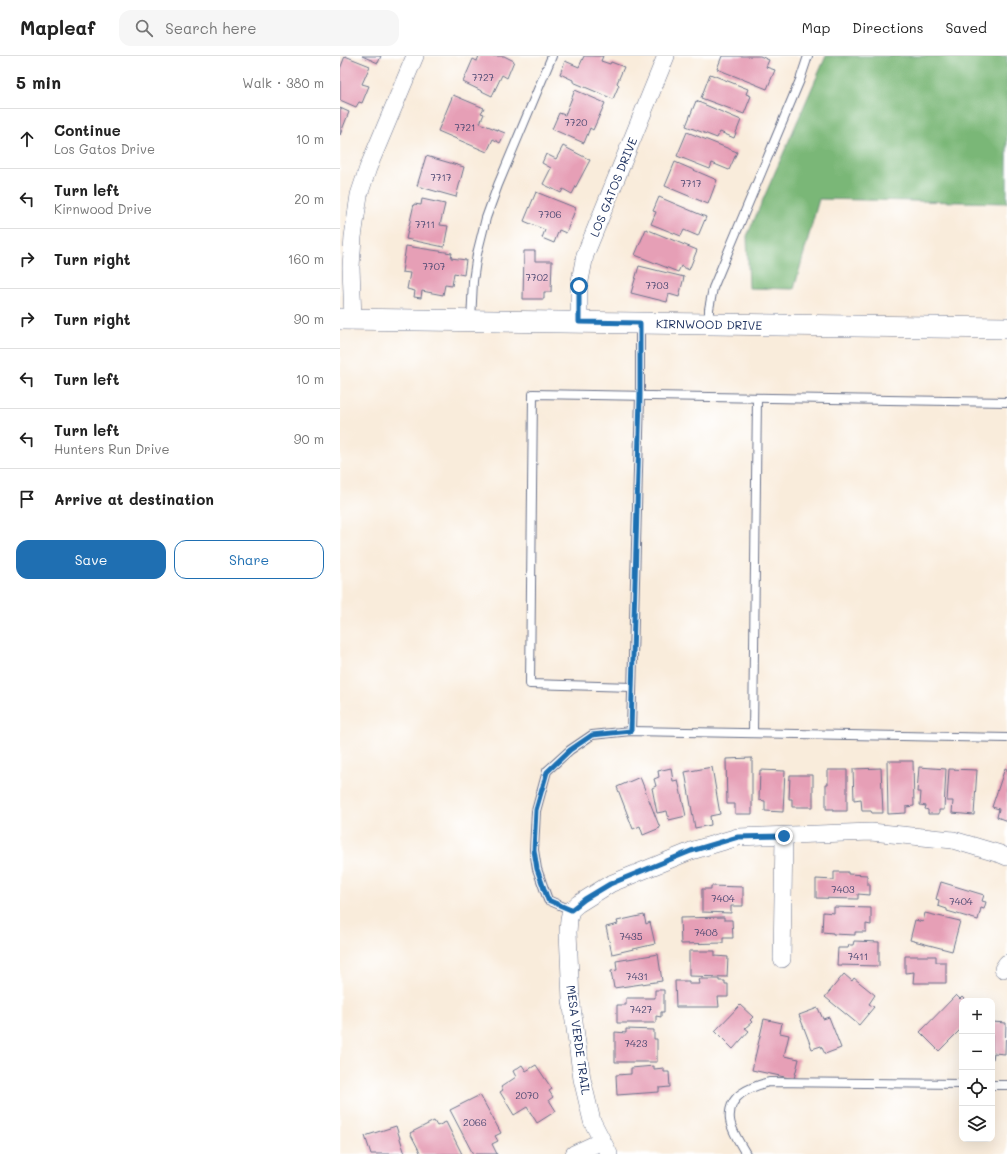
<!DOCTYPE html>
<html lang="en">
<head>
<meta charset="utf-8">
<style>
	body { margin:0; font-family:Mali,sans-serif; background:#f6f6f6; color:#222 }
	.controls { position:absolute; right:12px; bottom:12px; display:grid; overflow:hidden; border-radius:8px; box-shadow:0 4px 16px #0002 }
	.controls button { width:36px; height:36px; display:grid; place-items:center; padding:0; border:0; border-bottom:1px solid #e0e0e0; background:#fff; color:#222; font:20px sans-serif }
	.stop { position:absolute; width:12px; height:12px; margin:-9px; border:3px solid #1f6fb2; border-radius:50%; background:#fff }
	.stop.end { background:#1f6fb2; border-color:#fff; box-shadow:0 1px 4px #0008 }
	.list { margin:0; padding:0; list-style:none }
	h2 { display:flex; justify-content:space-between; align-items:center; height:52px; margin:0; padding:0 16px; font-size:17px }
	h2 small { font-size:13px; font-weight:400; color:#767676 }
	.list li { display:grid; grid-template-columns:26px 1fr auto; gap:12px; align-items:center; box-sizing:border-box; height:60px; padding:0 16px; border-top:1px solid #e0e0e0 }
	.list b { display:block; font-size:15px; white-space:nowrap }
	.list p { margin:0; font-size:13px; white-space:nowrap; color:#767676 }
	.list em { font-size:13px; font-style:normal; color:#767676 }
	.actions { display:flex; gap:8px; padding:12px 16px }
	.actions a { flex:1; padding:9px 0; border:1px solid #1f6fb2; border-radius:12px; text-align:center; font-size:14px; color:#1f6fb2 }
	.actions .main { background:#1f6fb2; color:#fff }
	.icon { flex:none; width:22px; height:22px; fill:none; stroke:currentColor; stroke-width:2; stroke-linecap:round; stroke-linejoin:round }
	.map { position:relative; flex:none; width:667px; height:1098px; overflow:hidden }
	header { display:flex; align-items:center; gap:24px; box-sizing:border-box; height:56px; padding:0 20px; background:#fff; border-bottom:1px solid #e0e0e0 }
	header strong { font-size:19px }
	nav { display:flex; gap:22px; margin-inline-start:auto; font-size:14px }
	.search { width:280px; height:36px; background:#f6f6f6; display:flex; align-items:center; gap:10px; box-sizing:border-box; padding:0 14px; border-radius:12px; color:#767676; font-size:15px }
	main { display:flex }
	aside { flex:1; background:#fff }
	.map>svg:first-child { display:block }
	.forest { fill:#7ab777; stroke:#4a736a }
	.building { fill:#e69fb6 }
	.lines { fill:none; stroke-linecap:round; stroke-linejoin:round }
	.service-casing { stroke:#69718a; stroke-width:10 }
	.minor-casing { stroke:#69718a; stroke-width:18 }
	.tertiary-casing { stroke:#69718a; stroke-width:22 }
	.service { stroke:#fff; stroke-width:8 }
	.minor { stroke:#fff; stroke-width:17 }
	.tertiary { stroke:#fff; stroke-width:21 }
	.route { stroke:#1f6fb2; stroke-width:5 }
	.labels { text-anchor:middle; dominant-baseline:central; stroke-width:4; stroke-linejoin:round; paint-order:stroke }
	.number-label { font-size:10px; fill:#4e4b74 }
	.street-label { font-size:12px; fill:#1b2f5e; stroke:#fff }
</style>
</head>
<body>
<header>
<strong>Mapleaf</strong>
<div class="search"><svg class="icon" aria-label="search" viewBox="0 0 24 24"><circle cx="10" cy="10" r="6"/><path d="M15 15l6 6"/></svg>Search here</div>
<nav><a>Map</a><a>Directions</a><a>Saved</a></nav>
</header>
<main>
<aside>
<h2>5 min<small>Walk · 380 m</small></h2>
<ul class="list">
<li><svg class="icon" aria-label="ahead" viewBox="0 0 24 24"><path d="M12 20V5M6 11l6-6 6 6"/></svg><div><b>Continue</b><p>Los Gatos Drive</p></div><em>10 m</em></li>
<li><svg class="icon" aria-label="left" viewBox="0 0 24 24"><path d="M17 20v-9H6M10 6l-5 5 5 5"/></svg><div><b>Turn left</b><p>Kirnwood Drive</p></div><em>20 m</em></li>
<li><svg class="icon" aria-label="right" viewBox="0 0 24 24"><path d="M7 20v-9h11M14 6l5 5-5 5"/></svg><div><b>Turn right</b></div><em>160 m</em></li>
<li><svg class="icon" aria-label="right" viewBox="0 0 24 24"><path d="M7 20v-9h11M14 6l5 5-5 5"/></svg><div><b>Turn right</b></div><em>90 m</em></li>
<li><svg class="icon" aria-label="left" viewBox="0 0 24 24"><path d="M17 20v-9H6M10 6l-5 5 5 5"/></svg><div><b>Turn left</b></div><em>10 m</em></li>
<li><svg class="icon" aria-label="left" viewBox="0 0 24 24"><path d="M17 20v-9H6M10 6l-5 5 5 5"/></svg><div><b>Turn left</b><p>Hunters Run Drive</p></div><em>90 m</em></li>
<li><svg class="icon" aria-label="arrive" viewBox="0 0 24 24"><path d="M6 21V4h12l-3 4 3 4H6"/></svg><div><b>Arrive at destination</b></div></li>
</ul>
<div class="actions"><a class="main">Save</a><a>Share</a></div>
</aside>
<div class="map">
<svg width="667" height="1098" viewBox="0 0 667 1098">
	<rect width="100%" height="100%" fill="#fff"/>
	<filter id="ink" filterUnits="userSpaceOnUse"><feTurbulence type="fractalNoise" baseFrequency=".025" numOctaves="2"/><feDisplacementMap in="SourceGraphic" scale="8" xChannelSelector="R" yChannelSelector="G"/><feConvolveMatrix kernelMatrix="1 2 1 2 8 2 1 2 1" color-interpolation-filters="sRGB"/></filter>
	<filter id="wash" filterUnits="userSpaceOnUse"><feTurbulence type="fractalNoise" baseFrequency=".012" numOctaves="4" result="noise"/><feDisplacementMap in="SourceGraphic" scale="16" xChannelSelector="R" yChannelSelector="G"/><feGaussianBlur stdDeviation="0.9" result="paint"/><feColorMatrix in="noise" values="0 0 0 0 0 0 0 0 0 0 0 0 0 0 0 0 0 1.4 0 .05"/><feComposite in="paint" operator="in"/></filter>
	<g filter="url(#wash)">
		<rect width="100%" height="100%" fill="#f9ecdb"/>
		<path class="forest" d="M486,0H667V147L479,143L454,233L409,232L407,180Z"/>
		<g id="blocks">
			<g class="building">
				<path d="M5,0L30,10L22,28L29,30L22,47L19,46L16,51L0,44V13Z"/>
				<path d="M22,0H41L38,7Z"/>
				<path d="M139,0H164L174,5L167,22L162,19L152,40L123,26L133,3L137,5Z"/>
				<path d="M244,0H263L261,5L270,8L271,6L284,11L277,27L279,29L273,43L233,26V24L220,18L225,5L239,11Z"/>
				<path d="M382,0H420L429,4L426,11L435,14L427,33L377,13Z"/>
				<path d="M370,18L408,33L406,38L411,40L404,58L361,42Z"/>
				<path d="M235,34L265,47L253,74L250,72L244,87L212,73L219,57L225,59Z"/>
				<path d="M113,39L144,52L141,57L144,58L140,67L165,77L160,87L153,83L147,96L98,75Z"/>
				<path d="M356,45L401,64L394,82L380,76L377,82L346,70Z"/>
				<path d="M0,52L9,56L0,79Z"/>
				<path d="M347,76L397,96L389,114L372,107L370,113L337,100Z"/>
				<path d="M223,90L250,104L232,138L223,133L221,137L203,128L211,112L202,107L206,98L216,103Z"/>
				<path d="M86,100L124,111L116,141L77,130Z"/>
				<path d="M335,106L377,124L368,148L325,130Z"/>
				<path d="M196,136L236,152L226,177L219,174L214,187L202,182L205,174L184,165Z"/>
				<path d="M319,141L366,161L358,180L344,174L341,180L311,168L316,156L313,155Z"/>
				<path d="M82,143L105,148L100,169L108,170L104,191L66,183L74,148L81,149Z"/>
				<path d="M306,173L357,194L349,214L341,210L338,216L295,199Z"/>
				<path d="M66,190L112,197L111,202L126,204L124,219L114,217L112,230L105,229L103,239L82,235L81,242L74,241L75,235L67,233L70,217L62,216Z"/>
				<path d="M184,195H195V205H212L211,236H204V243H183Z"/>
				<path d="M299,210L344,221L339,241L329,238L327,246L291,237Z"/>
				<path d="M412,702V758H395V748H387L386,703Z"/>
				<path d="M547,705H573L574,750L566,751V757L548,758Z"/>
				<path d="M372,711L380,758L370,760L371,769L355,772L345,716Z"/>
				<path d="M579,711L606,713L604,754H599V758H588V754L585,753L586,750L580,749L581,736H577Z"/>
				<path d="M331,712L333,725L338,724L346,760L329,764L327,755L317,757L312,732L316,730L314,723L319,721L318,715Z"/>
				<path d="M541,712L543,757H532L531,755H522L521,743L514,744L513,713Z"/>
				<path d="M665,712L667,713V765L657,761L659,753L652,751Z"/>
				<path d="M609,713L637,714L634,759L612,757L613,745H607Z"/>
				<path d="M420,714L445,715L443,756L425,755V745L419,744Z"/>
				<path d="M488,714H507V755H494V753H486V728H488Z"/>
				<path d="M450,719H473V751H452V743H449Z"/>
				<path d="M300,721L320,772L303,779L300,770L293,773L277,731Z"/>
				<path d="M494,816H508V818L527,819V828H530V839L518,838V843L476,842V823L494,824Z"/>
				<path d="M601,826L644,839L642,845L646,846L644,853L641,852L638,864L607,855V853L598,850L599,844L596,843Z"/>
				<path d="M371,830L403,831V850H391V857L362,856V833H371Z"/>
				<path d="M494,851L531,852V869L526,868V876H515V879L493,878V877L482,876L483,856L494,857Z"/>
				<path d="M585,857L620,865L612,895L570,884L575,864L583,866Z"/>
				<path d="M304,859L306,868L310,866L315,888L272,898L266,871L278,868L277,865Z"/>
				<path d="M384,861V864H392L393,882H383V887L341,888L340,862Z"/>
				<path d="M514,885L539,886V910L497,909L498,892H508L509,889H513Z"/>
				<path d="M349,895H375V900L388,901L387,921L349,920Z"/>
				<path d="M318,898L322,925L274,932L271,915L277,914L276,905Z"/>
				<path d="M565,900H596V906H606V927H573L574,916L565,917Z"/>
				<path d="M504,918L512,925L514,922L535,939L529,948L534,951L519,969L485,941Z"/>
				<path d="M359,923H379V925H385V928H388V941H378L379,951H336L335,925H349V928H360Z"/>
				<path d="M315,934H324V956H321V961L316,960V967H277V949H286V942H315Z"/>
				<path d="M616,939L620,943L622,941L626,945H622V972L599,995L580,976Z"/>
				<path d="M400,949L413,961L410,964L412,966L405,972L409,975L393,993L375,975Z"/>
				<path d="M478,952L483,963L489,961L501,992L485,998L481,990L472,993L459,959Z"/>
				<path d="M424,963L442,967L440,977L449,979L444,1000L459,1003L454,1023L412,1014Z"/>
				<path d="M652,966L666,967L665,998L654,997L653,1003H652Z"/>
				<path d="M286,973L314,974V983H317V1006H275V976L286,977Z"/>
				<path d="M182,1009L186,1015L196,1009L212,1033L209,1035L213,1041L209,1044L216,1055L197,1067L187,1051L174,1059L160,1036L163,1034L161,1031L176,1021L173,1015Z"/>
				<path d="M314,1010V1013L324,1012V1016H329L330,1031L319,1032V1036L277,1039L276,1019L291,1018V1012Z"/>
				<path d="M140,1039L161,1077L155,1080L158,1085L152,1088L157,1098H133L110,1054Z"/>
				<path d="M94,1065L97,1070L106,1066L122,1098H81L70,1077Z"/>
				<path d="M56,1070L65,1098H31L25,1080Z"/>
			</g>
		</g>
	</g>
	<g filter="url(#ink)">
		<use href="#blocks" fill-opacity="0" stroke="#69718a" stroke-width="1"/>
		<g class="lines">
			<g class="service-casing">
				<g id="service">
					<path d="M131,265L133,225L137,198L146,162L158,129L212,0"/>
					<path d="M369,268V253L373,232L460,24L468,0"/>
					<path d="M292,631L190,628L193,338L667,346"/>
					<path d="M291,675L300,340V268"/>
					<path d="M413,677L417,342"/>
					<path d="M231,854L208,844L197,813L194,794L196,755L207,715L230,694L252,679L291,675L667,682"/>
					<path d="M652,1029H667"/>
					<path d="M406,1098C401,1089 391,1074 390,1064C387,1039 410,1031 429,1026L622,1028"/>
				</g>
			</g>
			<g class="minor-casing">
				<g id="minor">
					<path d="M13,263L11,211L13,181L19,139L28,112L75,0"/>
					<path d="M239,266V230L245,199L326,0"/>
					<path d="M442,903L444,780"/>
					<path d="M663,913L667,907"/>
					<path d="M234,1098L262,1085"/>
					<path d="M269,1098L252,1065L242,1023L231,944L228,876L229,863L231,854L238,848L270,828L351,795L398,781L531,776L613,784L660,798L667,801"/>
				</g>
			</g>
			<g class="tertiary-casing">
				<path id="tertiary" d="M0,263L667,272"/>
			</g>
			<use href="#service" class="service"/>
			<use href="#minor" class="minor"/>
			<use href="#tertiary" class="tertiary"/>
		</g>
	</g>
	<g class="lines" filter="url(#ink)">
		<path class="route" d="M239,230V266L300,267V340L291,675L252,679L230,694L207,716L196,754L194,794L197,813L208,844L231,854L245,843L270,828L351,795L398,781L444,780"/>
	</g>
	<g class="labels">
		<g class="number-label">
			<text x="143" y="21">7727</text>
			<text x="236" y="66">7720</text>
			<text x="125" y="71">7721</text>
			<text x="101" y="121">7717</text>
			<text x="351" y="127">7717</text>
			<text x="210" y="158">7706</text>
			<text x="85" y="168">7711</text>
			<text x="94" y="210">7707</text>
			<text x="197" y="221">7702</text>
			<text x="317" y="229">7703</text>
			<text x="503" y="833">7403</text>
			<text x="383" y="842">7404</text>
			<text x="621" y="845">7404</text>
			<text x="366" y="876">7408</text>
			<text x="291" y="880">7435</text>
			<text x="518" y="900">7411</text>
			<text x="297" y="920">7431</text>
			<text x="301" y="953">7427</text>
			<text x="296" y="987">7423</text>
			<text x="187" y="1039">2070</text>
			<text x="135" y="1066">2066</text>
		</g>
		<g class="street-label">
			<text transform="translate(273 131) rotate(-68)">LOS GATOS DRIVE</text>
			<text transform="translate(369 268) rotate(1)">KIRNWOOD DRIVE</text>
			<text transform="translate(239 984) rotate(82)">MESA VERDE TRAIL</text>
		</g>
	</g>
</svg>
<div class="controls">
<button>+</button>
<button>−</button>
<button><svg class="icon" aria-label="locate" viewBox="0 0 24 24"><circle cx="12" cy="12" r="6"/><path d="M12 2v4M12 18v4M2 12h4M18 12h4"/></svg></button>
<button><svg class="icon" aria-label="layers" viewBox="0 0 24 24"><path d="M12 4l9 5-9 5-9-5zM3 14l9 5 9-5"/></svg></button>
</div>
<div class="stop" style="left:239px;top:230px"></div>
<div class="stop end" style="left:444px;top:780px"></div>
</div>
</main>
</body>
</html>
